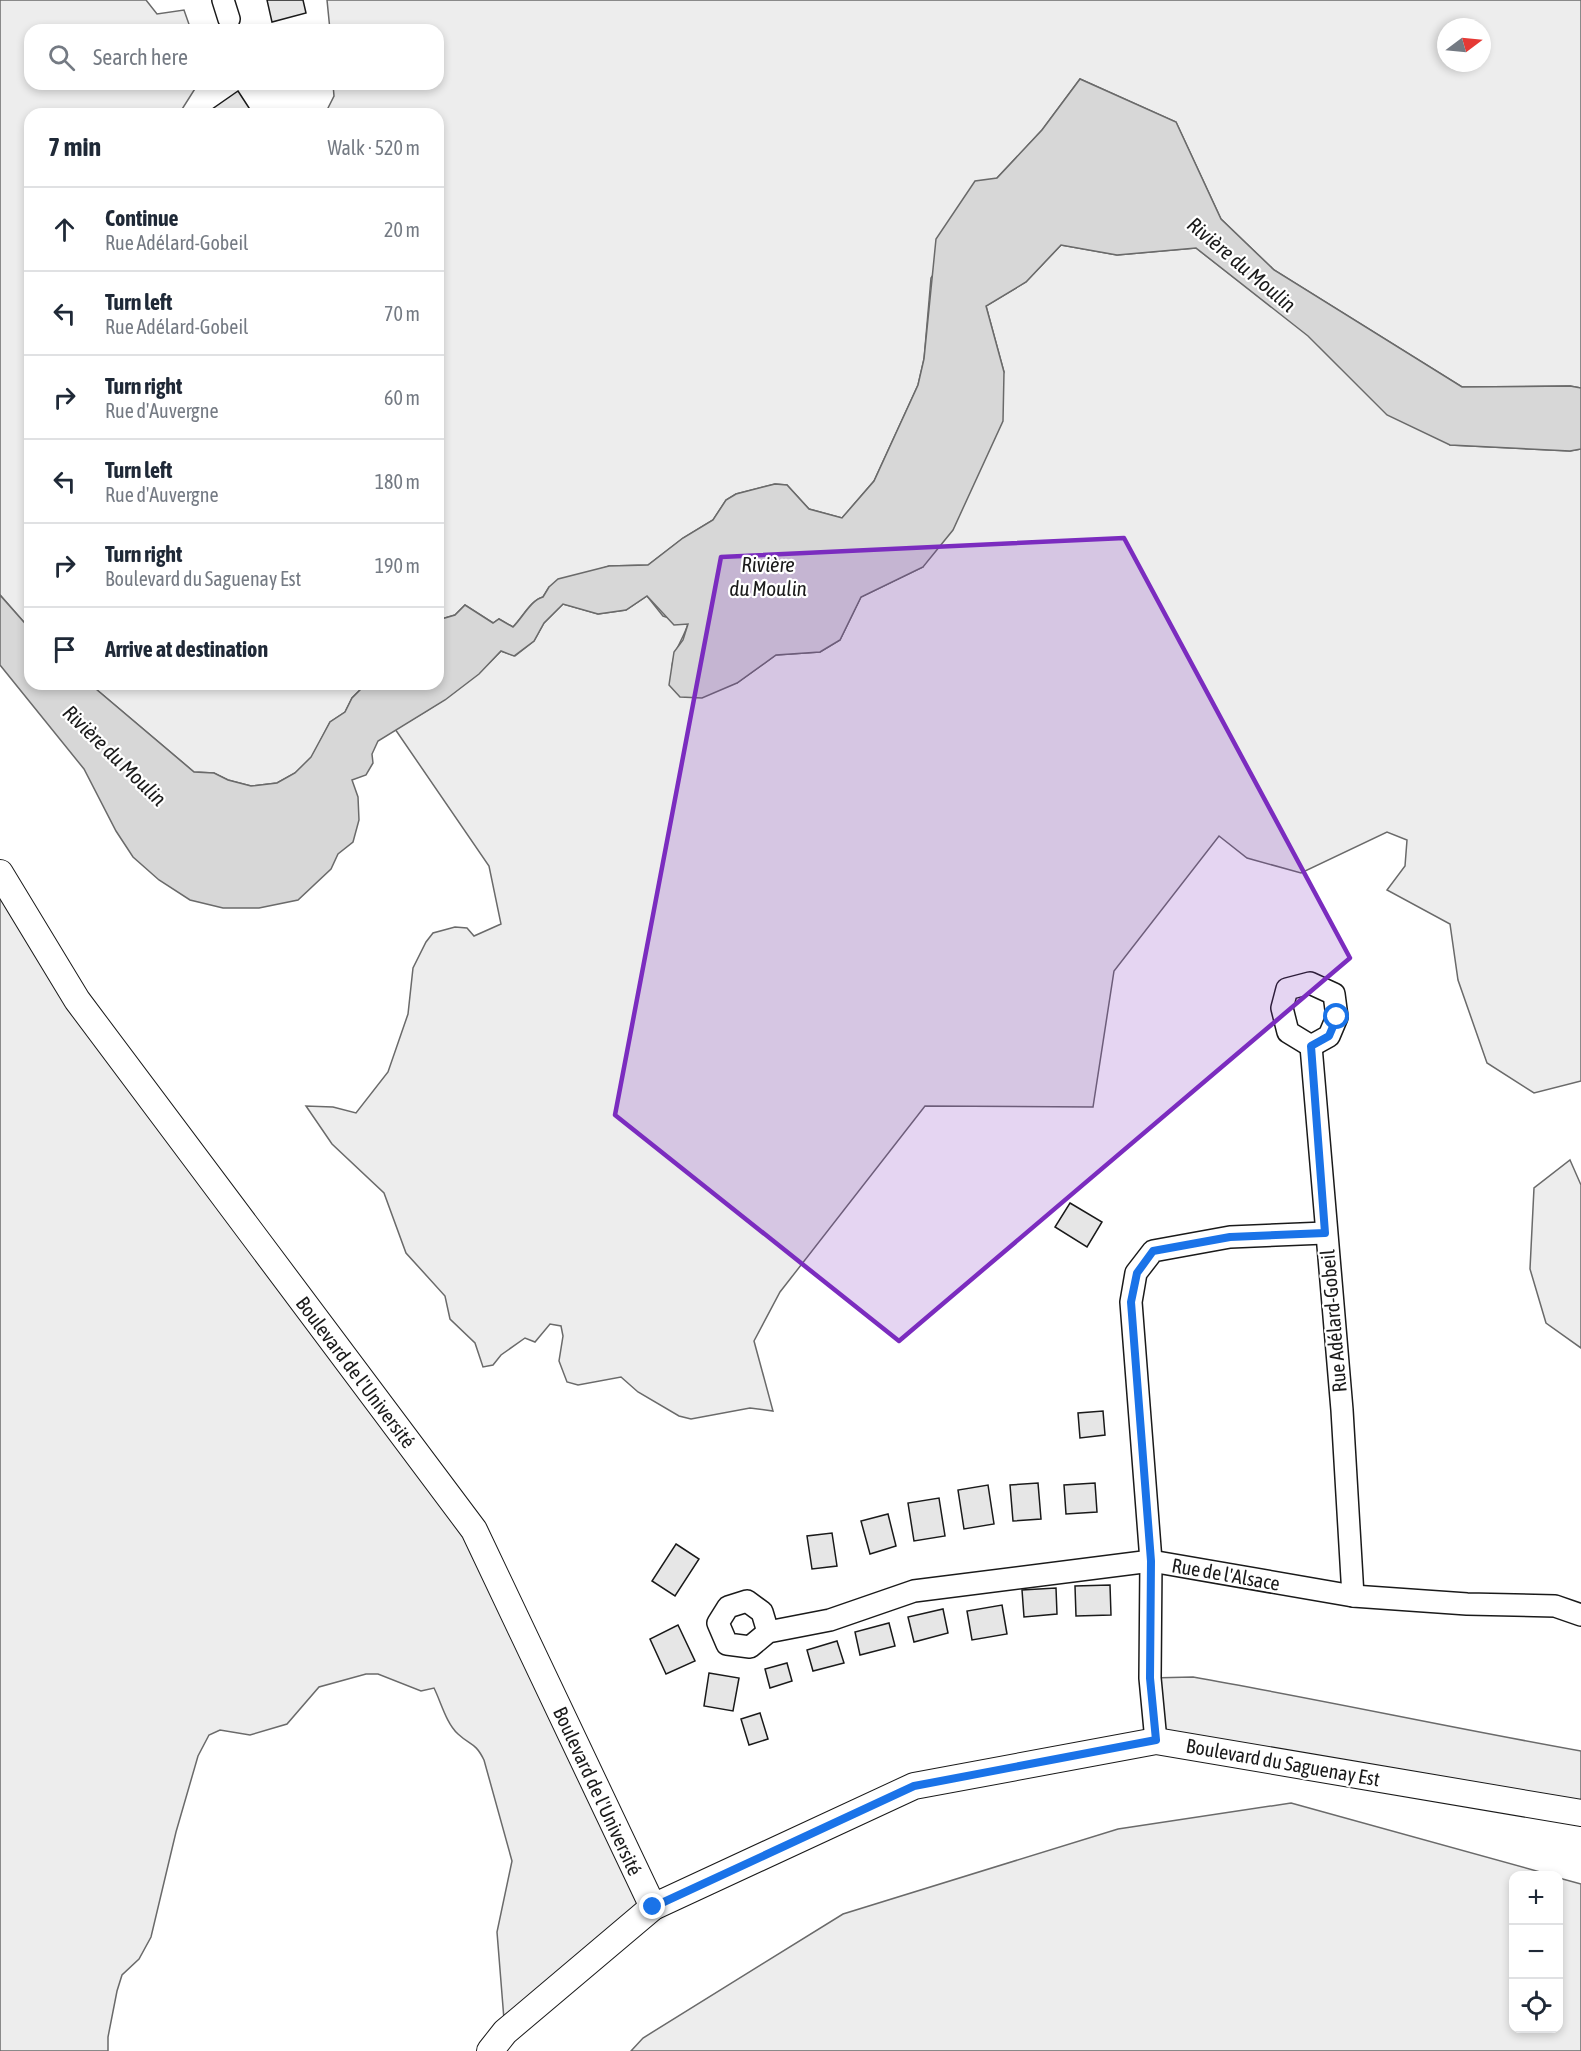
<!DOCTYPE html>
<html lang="en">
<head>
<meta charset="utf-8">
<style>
	body { margin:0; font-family:"Asap Condensed",sans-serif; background:#f2f2f3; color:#1f2937 }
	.controls { position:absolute; right:18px; bottom:18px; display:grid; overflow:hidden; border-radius:12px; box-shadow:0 3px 9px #0003 }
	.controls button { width:54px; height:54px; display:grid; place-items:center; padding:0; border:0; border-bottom:2px solid #e0e1e3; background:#fff; color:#1f2937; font:30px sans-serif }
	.compass { position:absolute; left:1437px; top:18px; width:54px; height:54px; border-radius:50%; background:#fff; box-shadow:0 3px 9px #0003; rotate:74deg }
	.stop { position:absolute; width:18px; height:18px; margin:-14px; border:4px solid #1a73e8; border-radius:50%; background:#fff }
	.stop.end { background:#1a73e8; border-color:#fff; box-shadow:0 2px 6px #0008 }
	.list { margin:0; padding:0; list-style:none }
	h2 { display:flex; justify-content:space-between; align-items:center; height:78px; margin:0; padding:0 24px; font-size:26px }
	h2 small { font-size:20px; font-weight:400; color:#747a83 }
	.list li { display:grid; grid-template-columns:39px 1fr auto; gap:18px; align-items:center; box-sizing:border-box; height:84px; padding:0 24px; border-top:2px solid #e0e1e3 }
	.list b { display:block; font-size:22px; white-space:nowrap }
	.list p { margin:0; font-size:20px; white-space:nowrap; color:#747a83 }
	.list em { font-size:20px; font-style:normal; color:#747a83 }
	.icon { flex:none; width:33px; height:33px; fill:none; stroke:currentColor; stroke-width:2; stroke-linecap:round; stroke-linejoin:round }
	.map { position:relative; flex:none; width:1581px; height:2051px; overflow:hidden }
	.search { position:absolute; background:#fff; box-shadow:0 3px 9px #0003; left:24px; top:24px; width:420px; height:66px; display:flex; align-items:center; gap:15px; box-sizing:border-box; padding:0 21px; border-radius:18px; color:#747a83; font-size:22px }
	.panel { position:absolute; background:#fff; box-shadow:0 3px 9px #0003; left:24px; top:108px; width:420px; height:582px; border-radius:18px }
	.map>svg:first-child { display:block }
	.green { fill:#ededed; stroke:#6a6a6a; stroke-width:1.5; fill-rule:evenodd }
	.water { fill:#d7d7d7; stroke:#6a6a6a; stroke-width:1.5 }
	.building { fill:#e6e6e6; stroke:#1a1a1a; stroke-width:1.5 }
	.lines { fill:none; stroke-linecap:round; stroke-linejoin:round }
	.minor-casing { stroke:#1a1a1a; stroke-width:24 }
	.major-casing { stroke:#1a1a1a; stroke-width:28 }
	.minor { stroke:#fff; stroke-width:21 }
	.major { stroke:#fff; stroke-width:26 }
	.route { stroke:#1a73e8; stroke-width:8 }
	.marked { fill:#7b2cbf; fill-opacity:0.2; stroke:#7b2cbf; stroke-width:4.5; stroke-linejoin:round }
	.labels { text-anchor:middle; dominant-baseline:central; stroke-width:4.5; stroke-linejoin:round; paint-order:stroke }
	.street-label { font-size:20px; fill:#1a1a1a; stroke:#fff }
	.water-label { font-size:21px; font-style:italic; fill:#1a1a1a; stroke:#fff }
</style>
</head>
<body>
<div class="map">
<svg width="1581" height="2051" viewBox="0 0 1581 2051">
	<rect width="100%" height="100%" fill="#fff"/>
	<g class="green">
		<path d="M0,0H146L157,14L184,10L191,30H30V84H198L179,114H30V629L0,595Z"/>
		<path d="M327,0H1581V388L1570,386L1462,387L1274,270L1221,219L1176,122L1080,79L1042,130L997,178L931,278L924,359L918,385L874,481L842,518L809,509L787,485L775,484L736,494L726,500L713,520L683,538L648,565L609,566L549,587L543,597C531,600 522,618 513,627L499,619L493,623L465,605L455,615L438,620V114H325L334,96L333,84H438V30H330ZM1446,27H1482V63H1446Z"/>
		<path d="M1061,245L1117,255L1196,248L1450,445L1570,451L1581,449V1081L1534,1093L1487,1063L1458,980L1450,924L1387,890L1405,866L1407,840L1387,832L1301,873L1247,858L1219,836L1114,971L1093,1107L925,1106L780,1292L754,1341L773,1411L750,1408L691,1419L679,1416L638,1392L621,1377L578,1385L567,1382L559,1361L563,1336L561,1326L550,1324L535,1342L525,1338L501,1355L493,1365L483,1367L475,1343L450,1319L445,1296L406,1253L384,1193L332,1144L306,1106L333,1107L356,1113L388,1072L408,1014L413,968L426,942L433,933L455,927L467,928L474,936L501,924L489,866L395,729C435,708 470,684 501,651L515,656L534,641L544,623L563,604L598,614L626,610L647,596L663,616L688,624C683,640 674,649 672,666L737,683L776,655L820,652L840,640L861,597L923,567L1004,372L986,306L1026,282Z"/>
		<path d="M90,684H366L352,698L345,712L330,722L312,757L295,773L277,783L251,786L228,780L214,773L194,772Z"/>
		<path d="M0,873L474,1530L653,1907L505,2032L497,1932L512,1861L484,1760C475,1742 471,1746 458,1734C446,1723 441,1702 434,1688L421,1691L378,1674H366L319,1687L287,1724L250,1735L220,1730L209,1735L198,1756L176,1832L151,1937L139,1959L122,1975L117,1991L108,2037V2051H0Z"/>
		<path d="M1570,1160L1581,1185V1348L1546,1323L1530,1269L1534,1188Z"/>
		<path d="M1193,1677C1323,1700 1452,1728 1581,1751V1813L1156,1741L1150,1678Z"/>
		<path d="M1291,1803L1551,1875L1514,1876V2028H1558L1559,1878L1581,1884V2051H631L643,2038L843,1914L1118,1829Z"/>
	</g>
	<path class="water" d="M1080,79L1176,122L1221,219L1274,270L1462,387L1570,386L1581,388V449L1570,451L1450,445L1387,415L1308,336L1196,248L1117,255L1061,245L1026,282L986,306L1004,372L1003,421L953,530L923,567L861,597L840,640L820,652L776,655L737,683L702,698L680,697L669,685L674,652L683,640L688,624L674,625L647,596L626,610L598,614L563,604L544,623L534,641L514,656L501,651L479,674L445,700L378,741L372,754L373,763L366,775L352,780L358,797L359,820L353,842L338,854L331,869L298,900L259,908H223L190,900L159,880L133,857L116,831L84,769L0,665V595L30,629V684H90L194,772L214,773L228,780L251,786L277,783L295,773L311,757L330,722L345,712L352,698L366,684H438V620L455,615L465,605L493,623L499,619L513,627C523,617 531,600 543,597L549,587L558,579L609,566L648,565L683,538L713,520L726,500L736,494L775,484L787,485L809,509L842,518L874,481L918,385L924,359L936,239L975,181L997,178L1042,130Z"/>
	<g class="building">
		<path d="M267,0H303L306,13L272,22Z"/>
		<path d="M238,91L253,114H205Z"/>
		<path d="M1070,1203L1102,1222L1087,1247L1055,1227Z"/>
		<path d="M1103,1411L1105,1435L1080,1438L1078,1413Z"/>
		<path d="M1038,1483L1041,1519L1013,1521L1010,1485Z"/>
		<path d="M1095,1483L1097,1512L1066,1514L1064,1485Z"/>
		<path d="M988,1485L994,1524L964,1529L958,1490Z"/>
		<path d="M939,1498L945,1536L914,1541L908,1503Z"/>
		<path d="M888,1514L896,1546L870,1554L861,1521Z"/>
		<path d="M832,1533L837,1566L812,1569L807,1536Z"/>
		<path d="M676,1544L699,1559L675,1596L652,1581Z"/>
		<path d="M1110,1585L1111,1615L1076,1616L1075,1586Z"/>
		<path d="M1056,1588L1057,1614L1024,1617L1022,1590Z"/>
		<path d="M1002,1605L1007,1634L972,1640L967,1611Z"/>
		<path d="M943,1609L948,1633L914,1642L908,1617Z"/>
		<path d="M889,1623L895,1646L860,1655L855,1632Z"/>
		<path d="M678,1625L695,1661L666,1674L650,1639Z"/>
		<path d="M837,1641L844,1663L813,1671L807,1650Z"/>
		<path d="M787,1663L792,1681L770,1688L765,1669Z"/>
		<path d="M709,1673L739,1678L733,1711L704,1706Z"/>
		<path d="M760,1713L768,1739L749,1745L741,1719Z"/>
	</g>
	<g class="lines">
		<g class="minor-casing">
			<g id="minor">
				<path d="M223,0L229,19"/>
				<path d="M1310,983L1334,994L1337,1017L1329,1036L1311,1046L1288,1032L1282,1008L1287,989Z"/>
				<path d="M1311,1046L1342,1410L1353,1596"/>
				<path d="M768,1632L762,1612L747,1601L728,1607L718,1623L727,1644L750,1647L768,1632L830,1620L914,1591L1151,1561L1353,1596L1467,1604L1555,1606L1581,1615"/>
				<path d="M1156,1741L1150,1678L1151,1561L1131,1302L1136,1273L1153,1251L1230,1237L1325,1233"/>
			</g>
		</g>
		<g class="major-casing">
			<g id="major">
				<path d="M0,873L77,1000L474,1530L653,1907"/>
				<path d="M490,2051L505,2032L653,1907L914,1786L1156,1741L1581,1813"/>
			</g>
		</g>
		<use href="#minor" class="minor"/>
		<use href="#major" class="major"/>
	</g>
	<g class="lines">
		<path class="route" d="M653,1907L914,1786L1156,1740L1150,1678L1151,1561L1131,1302L1137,1273L1153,1251L1230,1237L1325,1233L1311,1046L1329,1036L1337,1017"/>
	</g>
	<path class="marked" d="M1124,538L1350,958L899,1341L615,1115L721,557Z"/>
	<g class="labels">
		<g class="street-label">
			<text transform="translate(1333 1321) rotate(-95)">Rue Adélard-Gobeil</text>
			<text transform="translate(356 1372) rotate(53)">Boulevard de l'Université</text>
			<text transform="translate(1226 1574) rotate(10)">Rue de l'Alsace</text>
			<text transform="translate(1283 1762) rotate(10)">Boulevard du Saguenay Est</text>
			<text transform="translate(598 1791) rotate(65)">Boulevard de l'Université</text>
		</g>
		<g class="water-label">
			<text transform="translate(1242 264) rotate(40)">Rivière du Moulin</text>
			<text x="768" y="564">Rivière<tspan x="768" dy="24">du Moulin</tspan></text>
			<text transform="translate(115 755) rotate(44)">Rivière du Moulin</text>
		</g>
	</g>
</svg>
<div class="controls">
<button>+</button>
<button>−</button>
<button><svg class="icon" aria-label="locate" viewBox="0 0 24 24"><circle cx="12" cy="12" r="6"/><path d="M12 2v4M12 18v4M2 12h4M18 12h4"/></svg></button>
</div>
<svg class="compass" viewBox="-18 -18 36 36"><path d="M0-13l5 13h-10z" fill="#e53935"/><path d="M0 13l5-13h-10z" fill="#747a83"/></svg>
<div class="stop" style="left:1337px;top:1017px"></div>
<div class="stop end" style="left:653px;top:1907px"></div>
<div class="search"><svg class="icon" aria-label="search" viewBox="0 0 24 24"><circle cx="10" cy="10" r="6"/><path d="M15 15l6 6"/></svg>Search here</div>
<section class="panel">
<h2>7 min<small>Walk · 520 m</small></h2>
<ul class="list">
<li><svg class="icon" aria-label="ahead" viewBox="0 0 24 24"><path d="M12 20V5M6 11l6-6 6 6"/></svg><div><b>Continue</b><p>Rue Adélard-Gobeil</p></div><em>20 m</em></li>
<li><svg class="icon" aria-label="left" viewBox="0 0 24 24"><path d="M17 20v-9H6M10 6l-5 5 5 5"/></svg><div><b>Turn left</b><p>Rue Adélard-Gobeil</p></div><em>70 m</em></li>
<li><svg class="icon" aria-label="right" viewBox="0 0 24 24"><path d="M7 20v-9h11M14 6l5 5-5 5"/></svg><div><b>Turn right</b><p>Rue d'Auvergne</p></div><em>60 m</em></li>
<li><svg class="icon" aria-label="left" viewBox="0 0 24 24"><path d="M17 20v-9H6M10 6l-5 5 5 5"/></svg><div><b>Turn left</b><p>Rue d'Auvergne</p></div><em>180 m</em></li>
<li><svg class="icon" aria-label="right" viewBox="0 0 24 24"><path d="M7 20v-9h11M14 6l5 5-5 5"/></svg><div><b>Turn right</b><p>Boulevard du Saguenay Est</p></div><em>190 m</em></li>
<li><svg class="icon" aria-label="arrive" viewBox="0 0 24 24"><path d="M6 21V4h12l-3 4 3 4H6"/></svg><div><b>Arrive at destination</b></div></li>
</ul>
</section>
</div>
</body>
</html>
